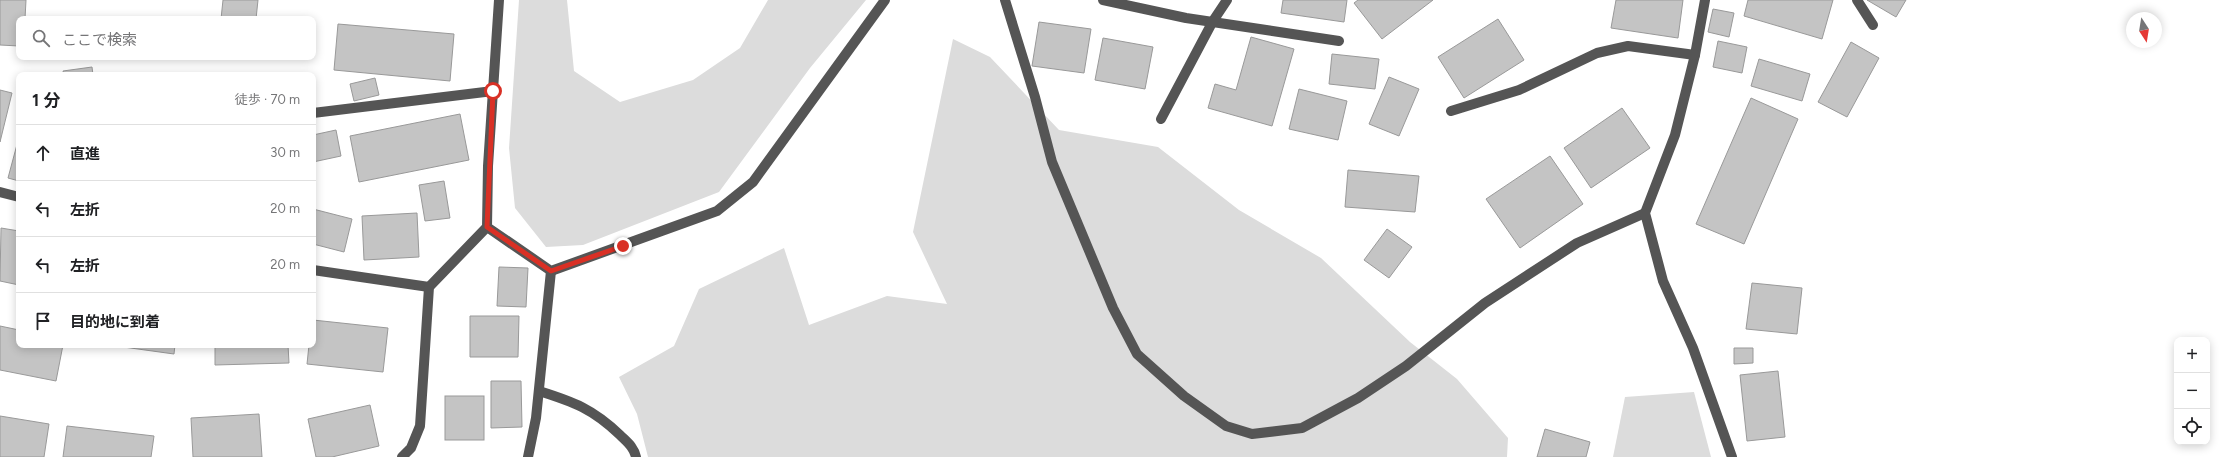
<!DOCTYPE html>
<html lang="ja">
<head>
<meta charset="utf-8">
<style>
	body { margin:0; font-family:Figtree,"Noto Sans JP",sans-serif; background:#f2f2f2; color:#202124 }
	.controls { position:absolute; right:12px; bottom:12px; display:grid; overflow:hidden; border-radius:8px; box-shadow:0 2px 10px #0003 }
	.controls button { width:36px; height:36px; display:grid; place-items:center; padding:0; border:0; border-bottom:1px solid #e0e0e0; background:#fff; color:#202124; font:20px sans-serif }
	.compass { position:absolute; left:2126px; top:12px; width:36px; height:36px; border-radius:50%; background:#fff; box-shadow:0 2px 10px #0003; rotate:168deg }
	.stop { position:absolute; width:12px; height:12px; margin:-9px; border:3px solid #d93025; border-radius:50%; background:#fff }
	.stop.end { background:#d93025; border-color:#fff; box-shadow:0 1px 4px #0008 }
	.list { margin:0; padding:0; list-style:none }
	h2 { display:flex; justify-content:space-between; align-items:center; height:52px; margin:0; padding:0 16px; font-size:17px }
	h2 small { font-size:13px; font-weight:400; color:#757577 }
	.list li { display:grid; grid-template-columns:26px 1fr auto; gap:12px; align-items:center; box-sizing:border-box; height:56px; padding:0 16px; border-top:1px solid #e0e0e0 }
	.list b { display:block; font-size:15px; white-space:nowrap }
	.list em { font-size:13px; font-style:normal; color:#757577 }
	.icon { flex:none; width:22px; height:22px; fill:none; stroke:currentColor; stroke-width:2; stroke-linecap:round; stroke-linejoin:round }
	.map { position:relative; flex:none; width:2222px; height:457px; overflow:hidden }
	.search { position:absolute; background:#fff; box-shadow:0 2px 10px #0003; left:16px; top:16px; width:300px; height:44px; display:flex; align-items:center; gap:10px; box-sizing:border-box; padding:0 14px; border-radius:8px; color:#757577; font-size:15px }
	.panel { position:absolute; background:#fff; box-shadow:0 2px 10px #0003; left:16px; top:72px; width:300px; height:276px; border-radius:8px }
	.map>svg:first-child { display:block }
	.green { fill:#dcdcdc }
	.building { fill:#c4c4c4; stroke:#999 }
	.lines { fill:none; stroke-linecap:round; stroke-linejoin:round }
	.minor { stroke:#555; stroke-width:10 }
	.route { stroke:#d93025; stroke-width:5 }
</style>
</head>
<body>
<div class="map">
<svg width="2222" height="457" viewBox="0 0 2222 457">
	<rect width="100%" height="100%" fill="#fff"/>
	<g class="green">
		<path d="M519,0H567L574,71L620,102L693,80L740,48L768,0H866L810,68L719,192L583,245L546,247L515,208L509,148Z"/>
		<path d="M953,39L990,57L1059,130L1158,147L1239,210L1321,258L1410,342L1457,379L1508,438L1507,457H648L637,414L619,377L674,346L699,289L784,248L809,325L887,296L947,304L913,232Z"/>
		<path d="M1694,392L1711,457H1613L1625,397Z"/>
	</g>
	<g class="building">
		<path d="M0,0H26L25,19H19V46L0,45Z"/>
		<path d="M223,0H258L256,19H221Z"/>
		<path d="M1283,0H1347L1344,22L1281,13Z"/>
		<path d="M1358,0H1433L1382,39L1354,3Z"/>
		<path d="M1616,0H1683L1678,38L1611,28Z"/>
		<path d="M1748,0H1833L1822,39L1744,16Z"/>
		<path d="M1867,0H1906L1896,17Z"/>
		<path d="M1713,9L1734,13L1729,37L1708,32Z"/>
		<path d="M1498,19L1524,60L1464,98L1438,57Z"/>
		<path d="M1039,22L1091,29L1084,73L1032,66Z"/>
		<path d="M338,24L454,34L450,81L334,70Z"/>
		<path d="M1251,37L1294,49L1272,126L1208,108L1215,84L1236,90Z"/>
		<path d="M1103,38L1153,47L1145,89L1095,80Z"/>
		<path d="M1718,41L1747,47L1742,73L1713,67Z"/>
		<path d="M1851,42L1879,58L1847,117L1818,102Z"/>
		<path d="M1332,54L1379,59L1375,89L1329,84Z"/>
		<path d="M1759,59L1810,74L1802,101L1751,86Z"/>
		<path d="M92,67L93,75H64L63,71Z"/>
		<path d="M1389,77L1419,89L1399,136L1369,124Z"/>
		<path d="M375,78L379,95L354,101L350,84Z"/>
		<path d="M1299,89L1347,101L1338,140L1289,129Z"/>
		<path d="M0,90L12,93L0,142Z"/>
		<path d="M1751,98L1798,119L1744,244L1696,224Z"/>
		<path d="M1622,108L1650,148L1591,188L1564,148Z"/>
		<path d="M460,114L469,160L359,182L350,136Z"/>
		<path d="M336,130L341,156L313,162V135Z"/>
		<path d="M19,137V181L8,178Z"/>
		<path d="M1550,156L1583,204L1520,248L1486,199Z"/>
		<path d="M1348,170L1419,176L1415,212L1345,207Z"/>
		<path d="M444,181L450,218L425,221L419,185Z"/>
		<path d="M313,209L352,219L344,252L313,244Z"/>
		<path d="M417,213L419,257L364,260L362,216Z"/>
		<path d="M1,228L19,231V285L0,281Z"/>
		<path d="M1387,229L1412,247L1389,278L1364,260Z"/>
		<path d="M499,267L528,268L526,307L497,306Z"/>
		<path d="M1752,283L1802,288L1797,334L1746,329Z"/>
		<path d="M470,316H519L518,357H470Z"/>
		<path d="M313,320L388,328L383,372L307,364L309,345H313Z"/>
		<path d="M0,326L19,330V345H63L56,381L0,370Z"/>
		<path d="M109,345H175L174,354Z"/>
		<path d="M215,345H288L289,363L215,365Z"/>
		<path d="M1734,348H1753V363L1734,364Z"/>
		<path d="M1778,371L1785,437L1747,441L1740,375Z"/>
		<path d="M491,381H521L522,427L491,428Z"/>
		<rect x="445" y="396" width="39" height="44"/>
		<path d="M370,405L379,446L332,457H316L308,419Z"/>
		<path d="M259,414L262,457H193L191,418Z"/>
		<path d="M0,416L49,424L44,457H0Z"/>
		<path d="M67,426L154,436L151,457H63Z"/>
		<path d="M1545,429L1590,442L1586,457H1537Z"/>
	</g>
	<g class="lines">
		<g class="minor">
			<path d="M1005,0L1035,97L1052,162L1113,308L1137,354L1184,396L1226,426L1252,434L1302,428L1358,398L1406,366L1485,303L1577,243L1645,213"/>
			<path d="M1103,0L1186,18L1339,41"/>
			<path d="M1705,0L1695,55L1675,135L1645,213L1663,281L1693,348L1732,457"/>
			<path d="M1857,0L1873,25"/>
			<path d="M1451,111L1519,90L1597,53L1628,46L1695,55"/>
			<path d="M313,113L493,91"/>
			<path d="M1161,119L1213,21L1227,0"/>
			<path d="M0,192L19,197"/>
			<path d="M487,227L551,271L717,211L753,182L885,0"/>
			<path d="M313,270L429,287"/>
			<path d="M539,391C574,402 593,409 620,435C627,442 634,447 636,457"/>
			<path d="M402,457L411,448L420,426L429,287L487,227L488,166L499,0"/>
			<path d="M528,457L536,418L551,271"/>
		</g>
	</g>
	<g class="lines">
		<path class="route" d="M493,91L487,227L551,271L623,246"/>
	</g>
</svg>
<div class="controls">
<button>+</button>
<button>−</button>
<button><svg class="icon" aria-label="locate" viewBox="0 0 24 24"><circle cx="12" cy="12" r="6"/><path d="M12 2v4M12 18v4M2 12h4M18 12h4"/></svg></button>
</div>
<svg class="compass" viewBox="-18 -18 36 36"><path d="M0-13l5 13h-10z" fill="#e53935"/><path d="M0 13l5-13h-10z" fill="#757577"/></svg>
<div class="stop" style="left:493px;top:91px"></div>
<div class="stop end" style="left:623px;top:246px"></div>
<div class="search"><svg class="icon" aria-label="search" viewBox="0 0 24 24"><circle cx="10" cy="10" r="6"/><path d="M15 15l6 6"/></svg>ここで検索</div>
<section class="panel">
<h2>1 分<small>徒歩 · 70 m</small></h2>
<ul class="list">
<li><svg class="icon" aria-label="ahead" viewBox="0 0 24 24"><path d="M12 20V5M6 11l6-6 6 6"/></svg><div><b>直進</b></div><em>30 m</em></li>
<li><svg class="icon" aria-label="left" viewBox="0 0 24 24"><path d="M17 20v-9H6M10 6l-5 5 5 5"/></svg><div><b>左折</b></div><em>20 m</em></li>
<li><svg class="icon" aria-label="left" viewBox="0 0 24 24"><path d="M17 20v-9H6M10 6l-5 5 5 5"/></svg><div><b>左折</b></div><em>20 m</em></li>
<li><svg class="icon" aria-label="arrive" viewBox="0 0 24 24"><path d="M6 21V4h12l-3 4 3 4H6"/></svg><div><b>目的地に到着</b></div></li>
</ul>
</section>
</div>
</body>
</html>
